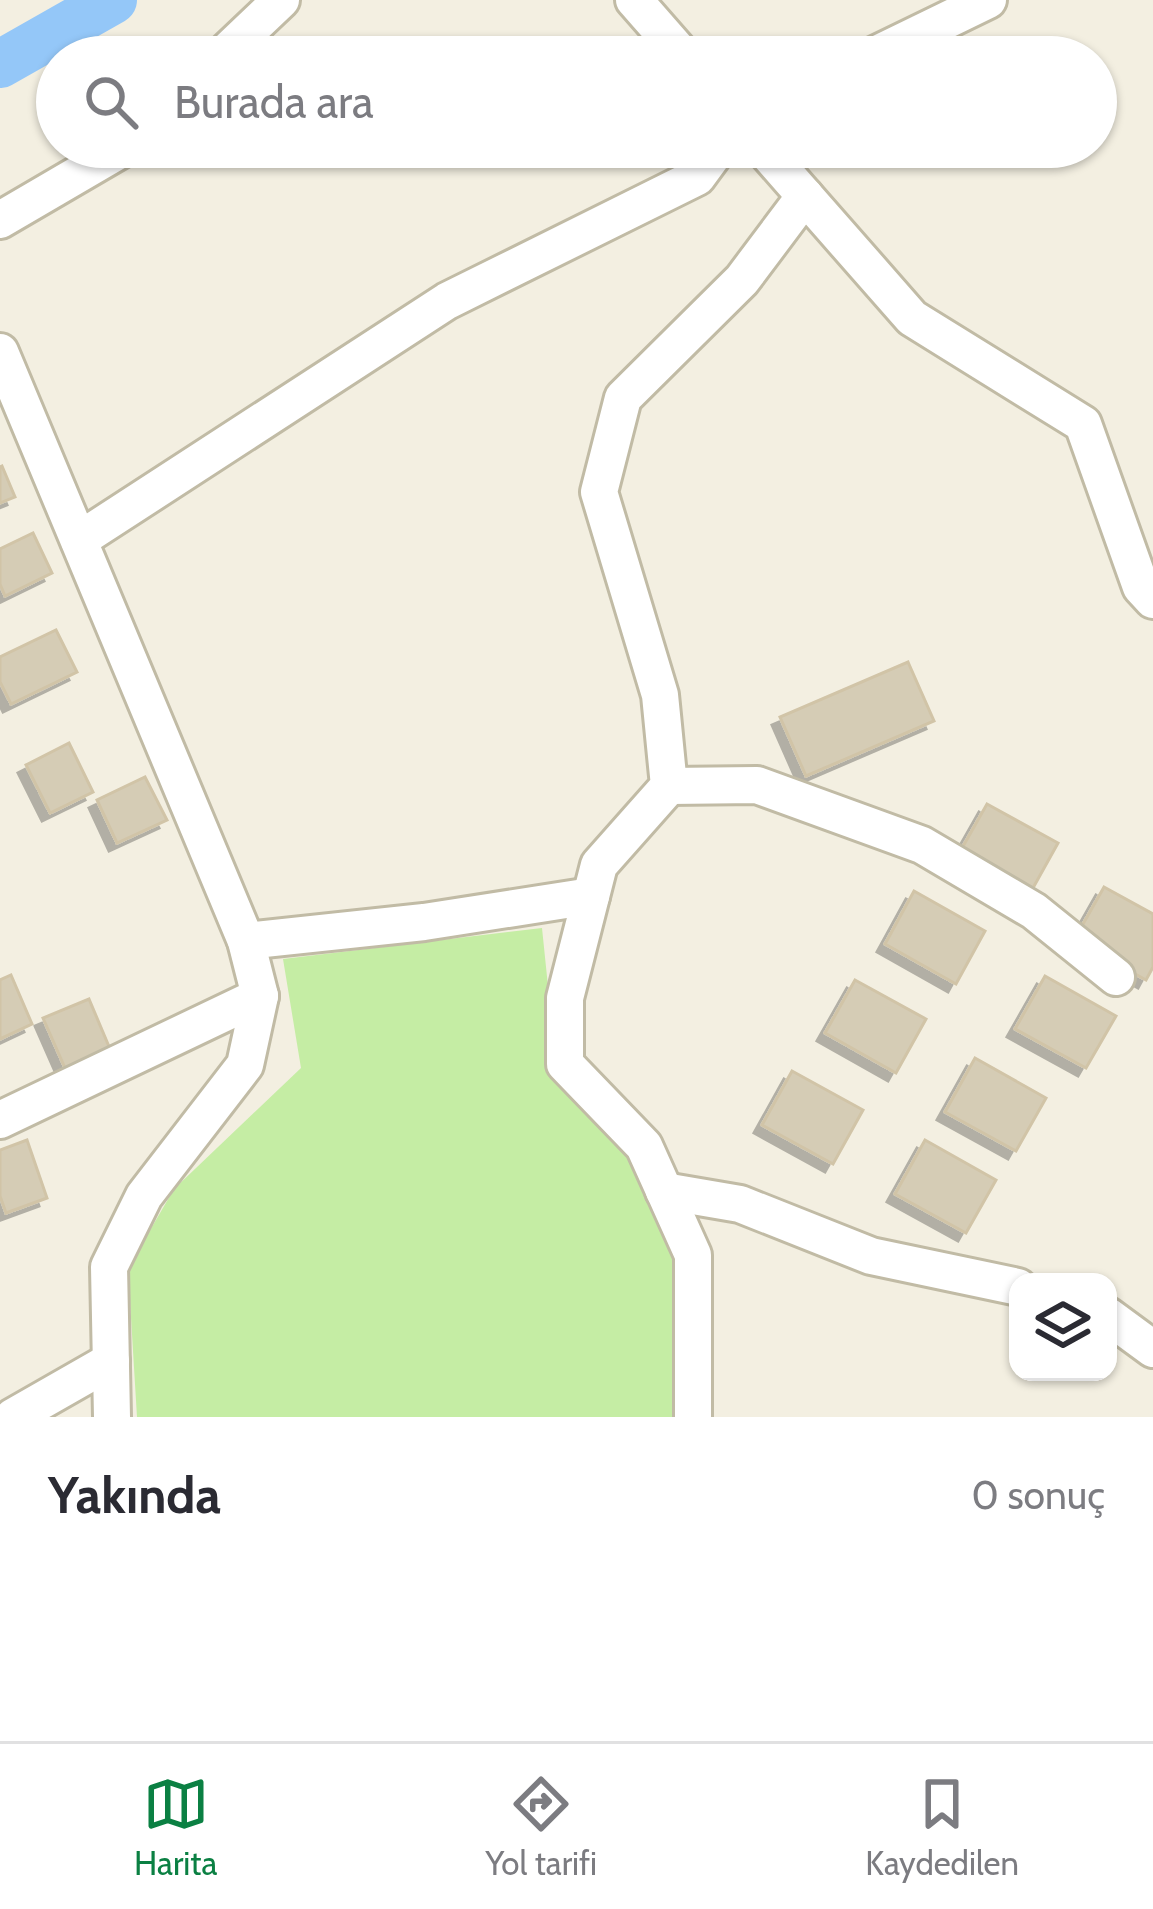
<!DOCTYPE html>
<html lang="tr">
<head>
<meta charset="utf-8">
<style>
	body { margin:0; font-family:Cabin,sans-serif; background:#f2f2f3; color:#2b2b33 }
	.controls { position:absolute; right:36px; bottom:36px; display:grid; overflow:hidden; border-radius:24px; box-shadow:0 3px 9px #0004 }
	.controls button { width:108px; height:108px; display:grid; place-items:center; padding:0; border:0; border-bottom:3px solid #e1e1e2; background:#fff; color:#2b2b33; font:60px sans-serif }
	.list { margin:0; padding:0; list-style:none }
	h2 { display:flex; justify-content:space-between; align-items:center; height:156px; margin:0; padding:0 48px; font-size:51px }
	h2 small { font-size:39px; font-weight:400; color:#7c7c81 }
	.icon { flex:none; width:66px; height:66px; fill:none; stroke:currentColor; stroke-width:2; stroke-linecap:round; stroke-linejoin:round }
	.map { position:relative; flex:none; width:1153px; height:1417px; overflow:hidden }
	.search { position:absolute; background:#fff; box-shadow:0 3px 9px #0004; left:36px; right:36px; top:36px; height:132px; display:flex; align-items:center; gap:30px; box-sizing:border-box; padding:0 42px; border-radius:66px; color:#7c7c81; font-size:45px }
	.sheet { height:324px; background:#fff }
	nav { display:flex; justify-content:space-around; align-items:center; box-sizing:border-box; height:168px; border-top:3px solid #e1e1e2; background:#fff; font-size:33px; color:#7c7c81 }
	nav a { display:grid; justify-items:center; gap:6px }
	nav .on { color:#0b8043 }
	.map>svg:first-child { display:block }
	.green { fill:#c5eda4 }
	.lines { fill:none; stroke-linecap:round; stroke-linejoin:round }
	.river { stroke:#94c7f8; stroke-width:48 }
	.building { fill:#d5ccb5; stroke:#d1c4a7; stroke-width:3; filter:url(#shadow) }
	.minor-casing { stroke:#c1bba5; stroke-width:42 }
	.minor { stroke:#fff; stroke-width:36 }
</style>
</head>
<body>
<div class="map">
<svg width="1153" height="1417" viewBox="0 0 1153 1417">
	<defs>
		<filter id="shadow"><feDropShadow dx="-8" dy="8" stdDeviation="0" flood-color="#0004"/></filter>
	</defs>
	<rect width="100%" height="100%" fill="#f3efe1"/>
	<path class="green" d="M542,928L549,996V1071L631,1156L677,1259V1417H137L128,1268L174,1189L301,1068L283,959Z"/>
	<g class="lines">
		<path class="river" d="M0,64L113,0"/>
	</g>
	<g class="building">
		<path d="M2,466L15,497L0,503V467Z"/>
		<path d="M33,533L52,573L5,596L0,584V549Z"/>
		<path d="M56,630L77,672L11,704L0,682V657Z"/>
		<path d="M908,662L934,721L806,776L780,717Z"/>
		<path d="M69,743L93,792L50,813L26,765Z"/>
		<path d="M145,777L167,820L117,843L97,800Z"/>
		<path d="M987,804L1058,843L1028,897L957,857Z"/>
		<path d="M1104,887L1153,914V967L1146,980L1074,940Z"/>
		<path d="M914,891L985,931L956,984L885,944Z"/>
		<path d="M11,975L32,1024L0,1039V980Z"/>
		<path d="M1045,976L1116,1016L1086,1068L1015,1029Z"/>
		<path d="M855,980L926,1019L896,1073L825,1033Z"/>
		<path d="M89,999L110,1049L65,1068L43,1018Z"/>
		<path d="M975,1058L1046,1098L1016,1151L945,1112Z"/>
		<path d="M792,1071L863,1110L833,1164L762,1125Z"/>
		<path d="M27,1140L47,1198L6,1213L0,1196V1150Z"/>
		<path d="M925,1140L996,1180L966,1233L895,1194Z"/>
	</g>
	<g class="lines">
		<g class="minor-casing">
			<g id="minor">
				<path d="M634,0L684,57"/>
				<path d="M221,57L281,0"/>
				<path d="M871,57L988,0"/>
				<path d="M762,147L912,318L1083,424L1141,587L1153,600"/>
				<path d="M0,220L125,147"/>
				<path d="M0,352L246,941L260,996L245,1065L144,1196L109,1267L112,1417"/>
				<path d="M79,540L447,301L697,177L719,147"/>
				<path d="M669,786L757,785L922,845L1034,911L1116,977"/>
				<path d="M246,941L424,922L591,896"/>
				<path d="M0,1120L260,996"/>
				<path d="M664,1191L740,1204L871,1256L1018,1287"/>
				<path d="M1108,1316L1153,1349"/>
				<path d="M13,1417L111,1361"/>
				<path d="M693,1417V1255L644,1146L565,1064V998L599,865L669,786L660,695L599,492L623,398L742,280L805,196"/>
			</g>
		</g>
		<use href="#minor" class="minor"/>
	</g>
</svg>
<div class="controls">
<button><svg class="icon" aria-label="layers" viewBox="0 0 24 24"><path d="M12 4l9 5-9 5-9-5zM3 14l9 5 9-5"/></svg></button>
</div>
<div class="search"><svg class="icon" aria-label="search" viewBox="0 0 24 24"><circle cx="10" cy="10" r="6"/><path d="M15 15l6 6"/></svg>Burada ara</div>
</div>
<section class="sheet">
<h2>Yakında<small>0 sonuç</small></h2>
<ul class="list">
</ul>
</section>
<nav>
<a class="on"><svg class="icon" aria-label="map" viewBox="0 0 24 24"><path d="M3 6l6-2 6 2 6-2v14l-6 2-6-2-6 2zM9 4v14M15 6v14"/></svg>Harita</a>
<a><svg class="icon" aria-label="directions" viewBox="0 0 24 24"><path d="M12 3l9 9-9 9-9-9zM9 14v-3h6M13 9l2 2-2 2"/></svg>Yol tarifi</a>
<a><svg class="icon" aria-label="saved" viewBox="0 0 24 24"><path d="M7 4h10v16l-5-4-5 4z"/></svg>Kaydedilen</a>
</nav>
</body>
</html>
